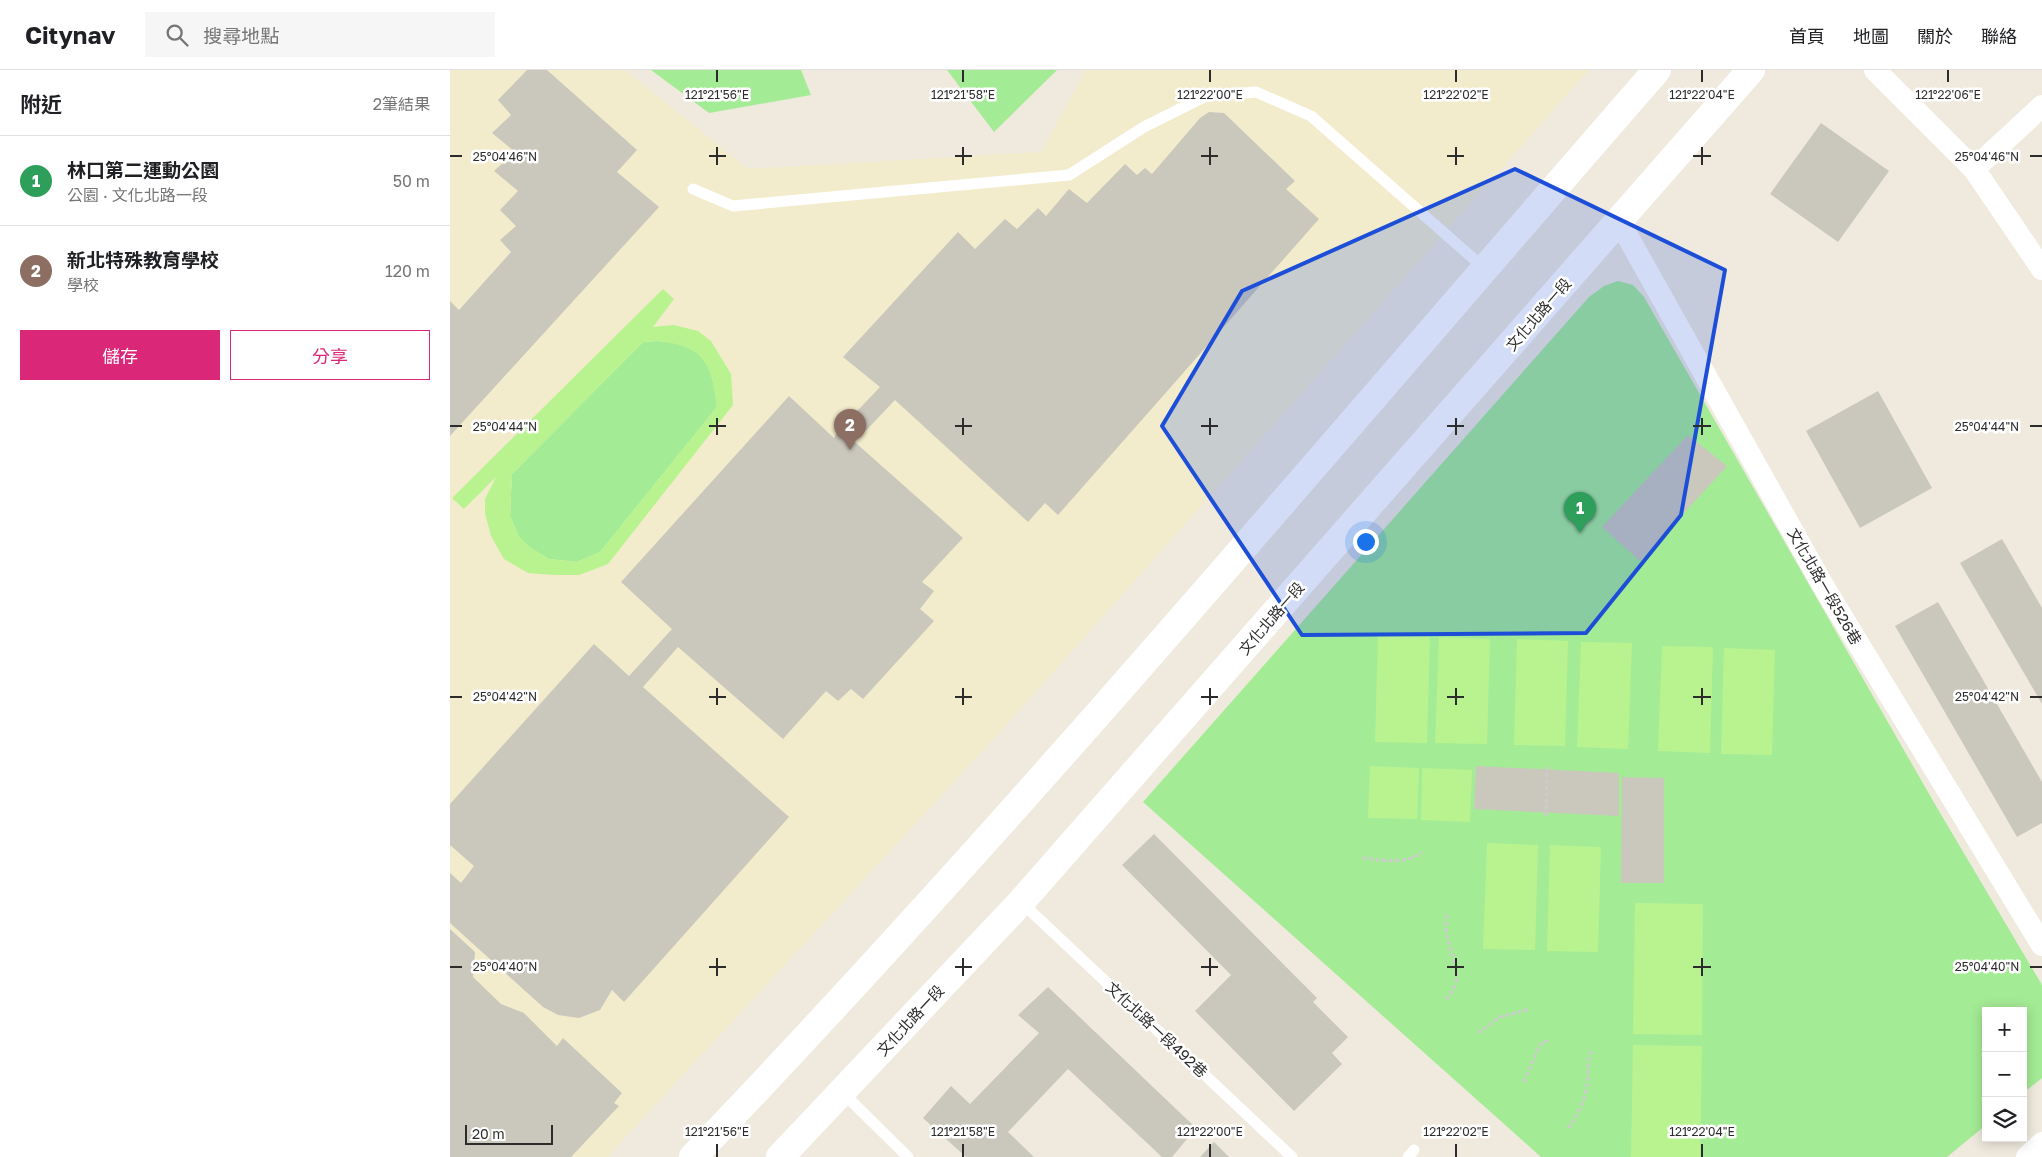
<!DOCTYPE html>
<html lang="zh-TW">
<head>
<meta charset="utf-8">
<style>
	body { margin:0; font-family:"Golos Text","Noto Sans TC",sans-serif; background:#f6f6f6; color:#202124 }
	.controls { position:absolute; right:15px; bottom:15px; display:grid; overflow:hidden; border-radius:0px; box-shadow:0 2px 12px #0003 }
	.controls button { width:45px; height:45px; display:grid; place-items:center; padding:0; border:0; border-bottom:1px solid #e0e0e0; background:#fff; color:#202124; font:25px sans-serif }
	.scale { position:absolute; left:15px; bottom:12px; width:88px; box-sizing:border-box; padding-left:5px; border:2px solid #2c2c2c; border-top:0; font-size:14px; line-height:18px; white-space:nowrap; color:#2c2c2c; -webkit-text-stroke:4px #fff; paint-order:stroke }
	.you { position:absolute; left:915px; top:471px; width:18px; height:18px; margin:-12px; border:4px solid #fff; border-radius:50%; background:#1a73e8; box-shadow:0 0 0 8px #1a73e833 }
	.badge { display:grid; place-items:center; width:32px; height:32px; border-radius:50%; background:#db2777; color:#fff; font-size:16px; font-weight:700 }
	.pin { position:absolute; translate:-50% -41px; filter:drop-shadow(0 1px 2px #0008) }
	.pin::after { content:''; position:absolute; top:26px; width:18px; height:15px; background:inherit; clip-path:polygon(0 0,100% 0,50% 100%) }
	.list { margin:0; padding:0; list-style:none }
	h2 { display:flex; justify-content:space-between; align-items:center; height:65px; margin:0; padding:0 20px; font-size:21px }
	h2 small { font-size:16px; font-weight:400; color:#757577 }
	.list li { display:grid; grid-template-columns:32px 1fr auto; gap:15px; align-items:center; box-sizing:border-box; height:90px; padding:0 20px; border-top:1px solid #e0e0e0 }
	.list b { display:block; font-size:19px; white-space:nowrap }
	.list p { margin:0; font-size:16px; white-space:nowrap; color:#757577 }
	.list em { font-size:16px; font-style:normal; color:#757577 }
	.actions { display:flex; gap:10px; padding:15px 20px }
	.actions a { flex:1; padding:11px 0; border:1px solid #db2777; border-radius:0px; text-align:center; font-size:18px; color:#db2777 }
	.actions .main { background:#db2777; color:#fff }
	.icon { flex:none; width:28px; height:28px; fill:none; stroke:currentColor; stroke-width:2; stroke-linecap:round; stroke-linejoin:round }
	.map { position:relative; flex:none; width:1592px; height:1087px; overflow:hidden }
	header { display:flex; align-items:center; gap:30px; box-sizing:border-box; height:70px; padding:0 25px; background:#fff; border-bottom:1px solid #e0e0e0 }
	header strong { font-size:24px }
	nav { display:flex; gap:28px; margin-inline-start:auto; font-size:18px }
	.search { width:350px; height:45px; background:#f6f6f6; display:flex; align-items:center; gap:12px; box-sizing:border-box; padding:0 18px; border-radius:0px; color:#757577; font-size:19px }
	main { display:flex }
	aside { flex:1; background:#fff }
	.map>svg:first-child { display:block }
	.education { fill:#f2eccc }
	.green { fill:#a4eb95 }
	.pitch { fill:#b8f390; fill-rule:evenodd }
	.building { fill:#cac8bc }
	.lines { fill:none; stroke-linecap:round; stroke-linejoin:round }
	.path { stroke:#ccc; stroke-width:3; stroke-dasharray:4 2.5; stroke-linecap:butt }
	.lane { stroke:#fff; stroke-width:11 }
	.street { stroke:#fff; stroke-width:22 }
	.secondary { stroke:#fff; stroke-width:28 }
	.marked { fill:#1d4ed8; fill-opacity:0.2; stroke:#1d4ed8; stroke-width:4; stroke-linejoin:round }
	.ticks { fill:none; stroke:#2c2c2c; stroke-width:2 }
	.labels { text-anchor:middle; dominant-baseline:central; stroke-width:5; stroke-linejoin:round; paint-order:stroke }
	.street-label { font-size:15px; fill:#2c2c2c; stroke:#fff }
	.ticks-label { font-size:12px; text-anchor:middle; fill:#2c2c2c; stroke:#fff; stroke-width:5; stroke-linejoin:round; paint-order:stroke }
</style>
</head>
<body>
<header>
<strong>Citynav</strong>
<div class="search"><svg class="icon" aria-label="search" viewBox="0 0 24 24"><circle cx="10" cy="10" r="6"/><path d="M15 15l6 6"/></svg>搜尋地點</div>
<nav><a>首頁</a><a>地圖</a><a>關於</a><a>聯絡</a></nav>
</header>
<main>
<aside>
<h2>附近<small>2筆結果</small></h2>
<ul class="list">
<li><span class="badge" style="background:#2e9e5b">1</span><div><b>林口第二運動公園</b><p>公園 · 文化北路一段</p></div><em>50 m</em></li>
<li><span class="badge" style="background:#8d6e63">2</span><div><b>新北特殊教育學校</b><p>學校</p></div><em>120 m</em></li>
</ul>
<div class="actions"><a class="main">儲存</a><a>分享</a></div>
</aside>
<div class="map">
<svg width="1592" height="1087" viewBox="0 0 1592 1087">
	<rect width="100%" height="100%" fill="#efeadd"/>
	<path class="education" d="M0,0H175L298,99L591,82L636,0H1139L550,662L157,1087H0Z"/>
	<g class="green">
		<path d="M201,0H351L361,25L259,43Z"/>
		<path d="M497,0H607L544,62Z"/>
		<path d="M1168,211L1183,215L1194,227L1486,736L1592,915V1008L1573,1023V941H1536V1055L1497,1087H1091L693,732L1139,227L1154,216Z"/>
		<path d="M208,271C255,275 262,294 267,337L150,482L127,492L99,489L79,477L69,467L60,446L62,404L193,272Z"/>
	</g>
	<g class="pitch">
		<path d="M213,219L224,229L203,257L224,255L248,261L261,271L281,304L283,335L158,494L129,505H104L78,503L54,489L41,466L35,443V429L46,407L14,439L2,428ZM208,271C254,275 262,294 267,337L150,482L127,492L99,489L79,477L69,467L60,446L62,404L193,272Z"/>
		<path d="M928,566L980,567L977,673L925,672Z"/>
		<path d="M989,567L1040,569L1037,674L985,673Z"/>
		<path d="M1067,569L1118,571L1115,676L1064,675Z"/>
		<path d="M1131,572L1182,573L1178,679L1127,677Z"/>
		<path d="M1212,576L1263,577L1260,683L1208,681Z"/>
		<path d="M1274,578L1325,580L1322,685L1271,684Z"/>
		<path d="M920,696L969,698L967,749L918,748Z"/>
		<path d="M972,698L1022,700L1020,752L971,750Z"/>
		<path d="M1037,773L1088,775L1085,880L1033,879Z"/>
		<path d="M1100,775L1151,777L1148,882L1097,881Z"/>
		<path d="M1185,833L1253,834L1252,965L1183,964Z"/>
		<path d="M1183,975L1252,976L1250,1087H1181Z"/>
	</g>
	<g class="building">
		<path d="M77,0H97L187,80L167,102L209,137L0,366V231L9,240L61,182L50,170L66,156L50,140L68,121L44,101L65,82L42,63L61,45L48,30Z"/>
		<path d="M759,42L774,43L845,111L836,119L869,149L608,445L595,433L578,452L445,330L408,369L392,357L430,317L393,287L508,162L525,179L555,149L567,159L588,138L596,146L619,119L637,133L675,94L687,105L695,98L702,104L750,48Z"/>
		<path d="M1371,53L1439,101L1388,172L1320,124Z"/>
		<path d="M1428,321L1482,418L1410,458L1356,361Z"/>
		<path d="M339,326L384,368L389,358L513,468L472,512L484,521L470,539L484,551L413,629L401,619L388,631L376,621L333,669L228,577L193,617L339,747L174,932L162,920L150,940L129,948L108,945L93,937L0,853V803L11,813L24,796L0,775V734L144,574L179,606L222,559L171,512Z"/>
		<path d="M1238,365L1277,396L1190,491L1152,457Z"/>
		<path d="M1552,469L1592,538V634L1510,493Z"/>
		<path d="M1488,532L1592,712V753L1567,767L1445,556Z"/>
		<path d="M1026,696L1169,703V746L1024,739Z"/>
		<path d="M1172,707L1214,708V813H1171Z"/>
		<path d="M704,764L867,928L863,932L898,967L882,983L892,994L844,1041L745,941L781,905L672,795Z"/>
		<path d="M0,859L25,882L23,907L51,934L74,943L107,976L113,968L172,1023L164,1033L169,1036L121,1087H0Z"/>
		<path d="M598,917L746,1058L722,1087H712L618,999L558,1062L584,1087H516L473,1048L501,1016L520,1034L589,963L568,945Z"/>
		<path d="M764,1072L779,1087H750Z"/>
	</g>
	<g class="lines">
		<g class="path">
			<path d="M1096,746L1097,697"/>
			<path d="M913,788C931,790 957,795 972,782"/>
			<path d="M996,929C1024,903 987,873 998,844"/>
			<path d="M1028,963L1050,947L1080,939"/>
			<path d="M1074,1012L1089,976L1098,970"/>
			<path d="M1118,1058C1130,1043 1137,1026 1138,1006C1139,995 1137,988 1143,979"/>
		</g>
		<g class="lane">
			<path d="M243,119L283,136L619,105L694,57L756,26L806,22L861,46L1034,198"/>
			<path d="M571,832L842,1087"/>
			<path d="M392,1022L458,1087"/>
			<path d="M958,1087L964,1080"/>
		</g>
		<g class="street">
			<path d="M1425,0L1524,99L1592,199"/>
			<path d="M1524,99L1592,36"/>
			<path d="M1169,151L1375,519L1592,875"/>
			<path d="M1577,1087L1592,1073"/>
		</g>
		<g class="secondary">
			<path d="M243,1087C578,737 889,365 1207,0"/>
			<path d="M330,1087L571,832L1301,0"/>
		</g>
	</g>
	<path class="marked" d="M1065,99L1275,200L1231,445L1136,563L852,565L712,356L792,221Z"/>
	<path class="ticks" d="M267,0V12M513,0V12M760,0V12M1006,0V12M1252,0V12M1498,0V12M267,77V95M513,77V95M760,77V95M1006,77V95M1252,77V95M0,86H12M259,86H276M505,86H522M751,86H768M997,86H1014M1243,86H1261M1580,86H1592M267,348V365M513,348V365M760,348V365M1006,348V365M1252,348V365M0,356H12M259,356H276M505,356H522M751,356H768M997,356H1014M1243,356H1261M1580,356H1592M267,618V635M513,618V635M760,618V635M1006,618V635M1252,618V635M0,627H12M259,627H276M505,627H522M751,627H768M997,627H1014M1243,627H1261M1580,627H1592M267,888V906M513,888V906M760,888V906M1006,888V906M1252,888V906M0,897H12M259,897H276M505,897H522M751,897H768M997,897H1014M1243,897H1261M1580,897H1592M267,1074V1087M513,1074V1087M760,1074V1087M1006,1074V1087M1252,1074V1087"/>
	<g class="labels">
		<g class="street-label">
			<text transform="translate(1088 244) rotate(-49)">文化北路一段</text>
			<text transform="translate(1375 516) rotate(60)">文化北路一段526巷</text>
			<text transform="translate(821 548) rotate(-49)">文化北路一段</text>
			<text transform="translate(460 950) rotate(-47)">文化北路一段</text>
			<text transform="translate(707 959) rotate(43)">文化北路一段492巷</text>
		</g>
	</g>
	<g class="ticks-label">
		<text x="267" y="29">121°21'56"E</text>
		<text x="513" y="29">121°21'58"E</text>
		<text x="760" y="29">121°22'00"E</text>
		<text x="1006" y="29">121°22'02"E</text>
		<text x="1252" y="29">121°22'04"E</text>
		<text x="1498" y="29">121°22'06"E</text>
		<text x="55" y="91">25°04'46"N</text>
		<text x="1537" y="91">25°04'46"N</text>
		<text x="55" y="361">25°04'44"N</text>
		<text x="1537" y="361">25°04'44"N</text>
		<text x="55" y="631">25°04'42"N</text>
		<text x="1537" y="631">25°04'42"N</text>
		<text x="55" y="901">25°04'40"N</text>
		<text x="1537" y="901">25°04'40"N</text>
		<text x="267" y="1066">121°21'56"E</text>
		<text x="513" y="1066">121°21'58"E</text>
		<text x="760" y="1066">121°22'00"E</text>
		<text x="1006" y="1066">121°22'02"E</text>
		<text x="1252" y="1066">121°22'04"E</text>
	</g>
</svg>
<div class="controls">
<button>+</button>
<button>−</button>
<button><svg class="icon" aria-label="layers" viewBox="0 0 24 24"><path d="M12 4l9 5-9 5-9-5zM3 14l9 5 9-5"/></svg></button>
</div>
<div class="scale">20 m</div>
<div class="you"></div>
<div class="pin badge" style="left:1130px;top:463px;background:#2e9e5b">1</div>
<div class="pin badge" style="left:400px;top:380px;background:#8d6e63">2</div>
</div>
</main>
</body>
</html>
